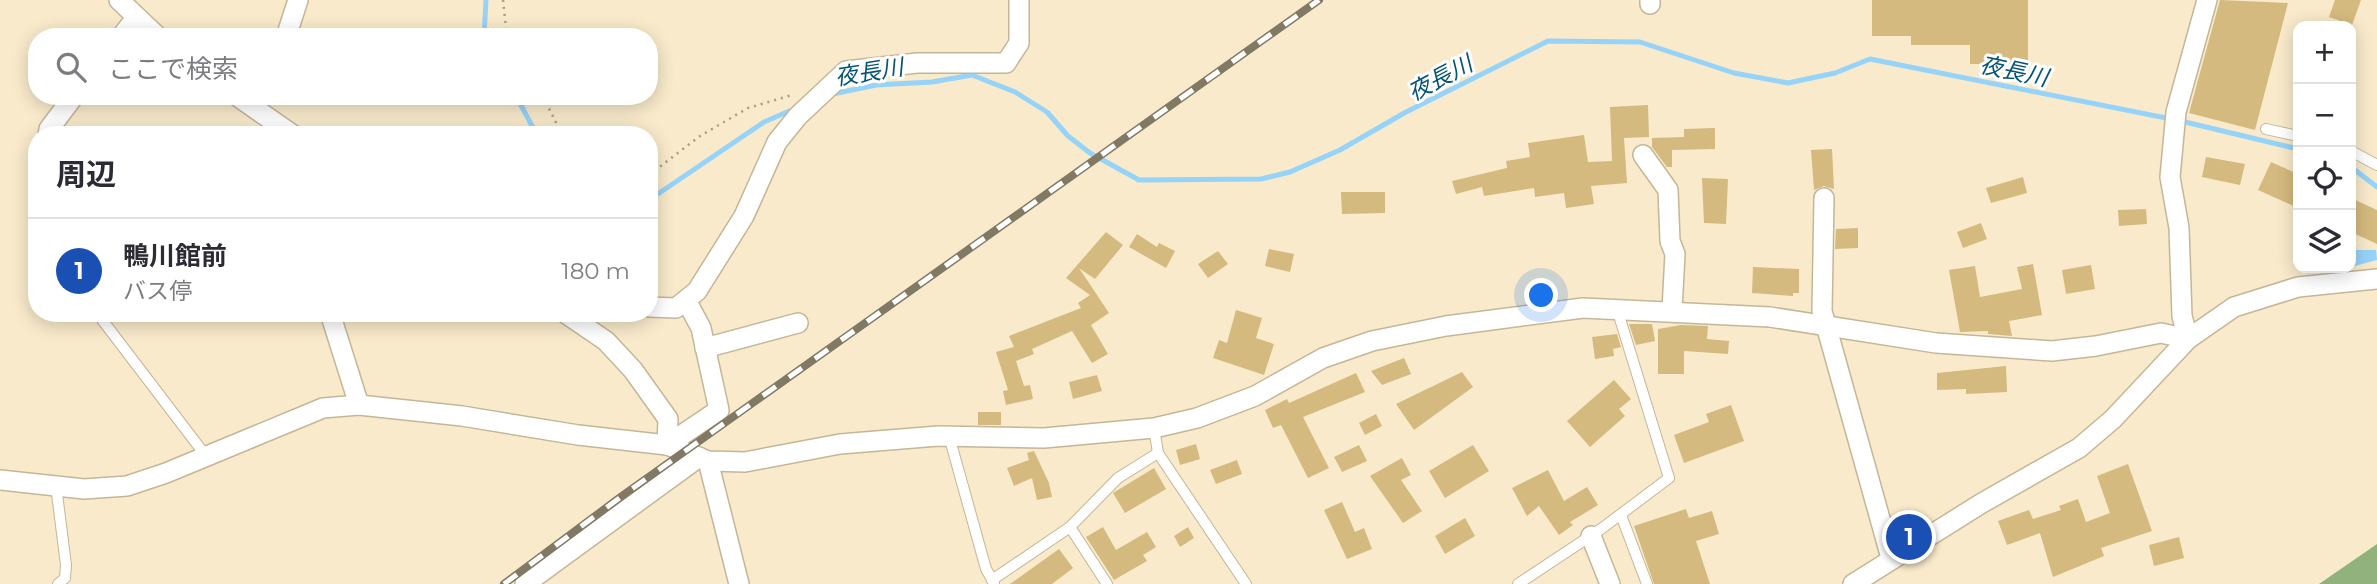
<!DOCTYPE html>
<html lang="ja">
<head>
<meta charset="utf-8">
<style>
	body { margin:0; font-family:Montserrat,"Noto Sans JP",sans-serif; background:#f2f2f3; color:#2b2b33 }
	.controls { position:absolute; right:21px; top:21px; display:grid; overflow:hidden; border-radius:14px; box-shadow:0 4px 18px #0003 }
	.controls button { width:63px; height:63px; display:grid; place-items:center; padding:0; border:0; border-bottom:2px solid #e1e1e2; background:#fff; color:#2b2b33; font:35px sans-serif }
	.you { position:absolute; left:1542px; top:296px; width:24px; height:24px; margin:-18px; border:5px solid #fff; border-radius:50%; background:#1a73e8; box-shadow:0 0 0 10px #1a73e833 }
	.badge { display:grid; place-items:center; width:46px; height:46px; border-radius:50%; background:#0b8043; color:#fff; font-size:23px; font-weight:700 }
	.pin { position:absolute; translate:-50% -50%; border:4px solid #fff; box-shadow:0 2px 7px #0006 }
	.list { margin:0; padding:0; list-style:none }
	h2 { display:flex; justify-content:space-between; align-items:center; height:91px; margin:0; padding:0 28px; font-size:30px }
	h2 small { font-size:23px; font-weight:400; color:#7c7c81 }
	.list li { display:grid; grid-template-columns:46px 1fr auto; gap:21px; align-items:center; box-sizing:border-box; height:105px; padding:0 28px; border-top:2px solid #e1e1e2 }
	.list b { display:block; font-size:26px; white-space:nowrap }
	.list p { margin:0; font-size:23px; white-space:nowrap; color:#7c7c81 }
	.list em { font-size:23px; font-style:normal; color:#7c7c81 }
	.icon { flex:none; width:38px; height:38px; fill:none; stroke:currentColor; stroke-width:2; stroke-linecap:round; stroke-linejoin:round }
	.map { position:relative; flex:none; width:2377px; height:584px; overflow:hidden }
	.search { position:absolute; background:#fff; box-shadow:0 4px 18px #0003; left:28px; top:28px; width:630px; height:77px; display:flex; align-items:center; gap:18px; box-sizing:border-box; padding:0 24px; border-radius:28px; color:#7c7c81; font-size:26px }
	.panel { position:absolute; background:#fff; box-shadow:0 4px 18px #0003; left:28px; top:126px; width:630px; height:196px; border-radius:28px }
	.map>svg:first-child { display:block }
	.forest { fill:#92b27d }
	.water { fill:#96d3f9 }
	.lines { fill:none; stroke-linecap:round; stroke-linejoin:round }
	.stream { stroke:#96d3f9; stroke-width:5 }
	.building { fill:#d4ba7f }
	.service-casing { stroke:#c4b697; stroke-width:12 }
	.minor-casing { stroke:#c4b697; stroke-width:22 }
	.path { stroke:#a89c85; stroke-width:2.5; stroke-dasharray:2 5; stroke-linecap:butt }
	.service { stroke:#fff; stroke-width:10 }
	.minor { stroke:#fff; stroke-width:19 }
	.rail-casing { stroke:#827965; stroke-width:8 }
	.rail { stroke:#fff; stroke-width:5; stroke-dasharray:16; stroke-linecap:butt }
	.labels { text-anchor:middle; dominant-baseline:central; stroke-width:6; stroke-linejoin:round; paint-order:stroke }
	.water-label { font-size:23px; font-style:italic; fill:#045478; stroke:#fff }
</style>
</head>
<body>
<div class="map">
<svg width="2377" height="584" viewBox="0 0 2377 584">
	<rect width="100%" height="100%" fill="#f9eacb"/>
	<path class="forest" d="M2377,544V584H2319Z"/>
	<path class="water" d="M2351,250H2376L2377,260L2351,267Z"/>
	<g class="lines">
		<g class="stream">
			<path d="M484,37L486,0"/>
			<path d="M833,94L876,85L932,82L972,75L1015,92L1047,112L1068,136L1090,153L1139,180L1261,179L1290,172L1340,150L1406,112L1548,41L1640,42L1734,73L1788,83L1835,73L1870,59L2171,119"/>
			<path d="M516,96L537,135"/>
			<path d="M2181,121L2298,149"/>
			<path d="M2351,167L2377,187"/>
			<path d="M649,200L764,122L794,109"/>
		</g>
	</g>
	<g class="building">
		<path d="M1872,0H2028V64H1970V45H1911V36H1872Z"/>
		<path d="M2220,0L2288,3L2255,130L2189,113Z"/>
		<path d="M2335,0H2361L2352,25L2329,17Z"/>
		<path d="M1648,105L1649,137L1624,138L1627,183L1591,186L1594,204L1566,208L1564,193L1535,197L1534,188L1484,196L1482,187L1456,194L1452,181L1507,168L1506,161L1530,157L1528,143L1584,135L1588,162L1612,161L1610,107Z"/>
		<path d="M1715,128V149L1672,150V167H1667L1652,147V138L1684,137V129Z"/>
		<path d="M1832,149L1834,189L1824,186L1814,190L1811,150Z"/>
		<path d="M2206,157L2245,164L2240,185L2202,177Z"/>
		<path d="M2271,162L2298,174V208L2258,190Z"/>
		<path d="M2023,177L2027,193L1991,203L1986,188Z"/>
		<path d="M1702,178L1728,179L1726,224L1704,223Z"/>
		<path d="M1341,192H1385V213L1342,214Z"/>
		<path d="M2351,198L2377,210V244L2351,232Z"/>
		<path d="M2146,209L2147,224L2119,226L2118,210Z"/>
		<path d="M1981,223L1987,239L1963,248L1957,232Z"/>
		<path d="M1858,228V248L1835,249L1836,229Z"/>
		<path d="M1106,232L1123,245L1095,279L1079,268L1109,313L1091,325L1108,354L1092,363L1072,331L1032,349L1034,354L1016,361L1024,386L1030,385L1033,399L1006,405L1003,391L1008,390L996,352L1014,347L1009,336L1081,308L1078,303L1090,295L1066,278Z"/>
		<path d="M1137,234L1157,247L1159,243L1175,251L1166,268L1129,247Z"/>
		<path d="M1269,249L1294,254L1290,272L1265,266Z"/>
		<path d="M1218,251L1228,264L1208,278L1198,264Z"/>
		<path d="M2033,264L2042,315L2009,321L2012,336L1988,334V331L1960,332L1949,270L1975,266L1980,297L2022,289L2017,267Z"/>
		<path d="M2091,265L2095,289L2066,294L2062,270Z"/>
		<path d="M1753,267L1799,269V293H1793V296L1752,293Z"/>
		<path d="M1236,310L1262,318L1256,338L1274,344L1264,375L1213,358L1219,340L1227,343Z"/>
		<path d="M1629,324H1652L1655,341L1636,345Z"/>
		<path d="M1681,325L1708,326L1707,339L1729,341L1728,354L1684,351V374H1658V329Z"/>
		<path d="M1617,334L1621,347L1613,349L1614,356L1595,359L1592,337Z"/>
		<path d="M1404,358L1411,374L1382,385L1371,371Z"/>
		<path d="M2006,366L2007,392L1966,394V389L1937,390V373Z"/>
		<path d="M1462,372L1473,387L1414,430L1396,404Z"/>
		<path d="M1356,373L1365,392L1303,417L1329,468L1308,478L1281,425L1273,428L1265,410L1287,399L1289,403Z"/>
		<path d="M1097,375L1102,391L1073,399L1069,382Z"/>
		<path d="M1614,380L1631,399L1619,409L1625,416L1590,447L1567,421Z"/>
		<path d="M1731,405L1744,441L1684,463L1674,435L1709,422L1706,414Z"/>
		<rect x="978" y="412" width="23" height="13"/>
		<path d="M1376,414L1382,426L1365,435L1359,423Z"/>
		<path d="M1196,444L1200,459L1180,465L1176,450Z"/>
		<path d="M1359,445L1367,461L1342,472L1334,457Z"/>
		<path d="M1473,445L1489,471L1445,498L1429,471Z"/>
		<path d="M1034,451L1049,483L1052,497L1037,500L1032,478L1014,486L1007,468L1029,460L1027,453Z"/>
		<path d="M1402,458L1411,475L1401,480L1422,511L1403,523L1370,476Z"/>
		<path d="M1237,460L1242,474L1216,484L1210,470Z"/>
		<path d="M2128,464L2152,531L2101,548L2104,556L2053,577L2040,533L2007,545L1998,521L2029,510L2033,519L2061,510L2059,506L2078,499L2086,522L2110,513L2097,476Z"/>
		<path d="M1154,468L1166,489L1125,513L1113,493Z"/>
		<path d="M1548,470L1564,501L1587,487L1598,505L1570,522L1573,525L1559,535L1539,506L1527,516L1512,488Z"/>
		<path d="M1342,502L1355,532L1364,528L1372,549L1347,559L1324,510Z"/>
		<path d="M1686,509L1689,518L1712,511L1719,534L1696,541L1710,584H1654L1634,526Z"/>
		<path d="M1465,518L1475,536L1445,554L1435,536Z"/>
		<path d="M1103,527L1116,550L1147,532L1156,547L1143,555L1147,561L1114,580L1086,537Z"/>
		<path d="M1188,527L1194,538L1180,547L1174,536Z"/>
		<path d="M2179,537L2184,558L2154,566L2149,545Z"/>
		<path d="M1059,549L1073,568L1052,584H1010Z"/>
	</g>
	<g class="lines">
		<g class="service-casing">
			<g id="service">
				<path d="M2266,129L2298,136"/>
				<path d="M2351,151L2377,165"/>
				<path d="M97,313L206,456"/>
				<path d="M1154,428L1158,453L1246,584"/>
				<path d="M949,436L986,569L994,583"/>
				<path d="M56,486L66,565L65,578L58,584"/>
				<path d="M1621,515L1647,584"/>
				<path d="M1070,527L1107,584"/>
				<path d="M992,580L1070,527L1118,478L1158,453"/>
				<path d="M1518,584L1601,529L1669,478L1617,309"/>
			</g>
		</g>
		<g class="minor-casing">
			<g id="minor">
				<path d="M119,0L158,37"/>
				<path d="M1650,0V4"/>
				<path d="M121,37L136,18"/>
				<path d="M286,37L298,0"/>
				<path d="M237,96L293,135"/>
				<path d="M48,135L49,129L74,96"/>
				<path d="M1643,155L1668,190L1670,241L1675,254L1672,310"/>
				<path d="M1824,198L1822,311L1891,558"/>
				<path d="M649,307L676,308L697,291L744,216L777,142L798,116L846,71L917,63H1006L1019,43V0"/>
				<path d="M330,313L359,405"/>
				<path d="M565,313L606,341L633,370L668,419L667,445"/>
				<path d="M705,348L798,323"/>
				<path d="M667,445L719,410L701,328L686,300"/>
				<path d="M708,461L739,584"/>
				<path d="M0,480L84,489L127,486L166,473L323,408L359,405L462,416L578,435L667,445L708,461L745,462L840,444L938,436L1044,438L1154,428L1197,418L1255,396L1323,358L1372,341L1446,326L1583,308L1770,317L1936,343L2052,351L2096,346L2161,333L2188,339L2182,316L2179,228L2170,177L2176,112L2207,0"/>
				<path d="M1591,536L1610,584"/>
				<path d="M525,584L699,457"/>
				<path d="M1853,584L1982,503L2079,448L2113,419L2188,339L2234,307L2298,287L2377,279"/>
			</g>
		</g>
		<g class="path">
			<path d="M503,0L507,37"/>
			<path d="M543,96L562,135"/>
			<path d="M649,175L700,136L748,108L792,95"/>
		</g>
		<use href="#service" class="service"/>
		<use href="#minor" class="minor"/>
		<g class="rail-casing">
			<path id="rail" d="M504,584L622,496L1319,0"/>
		</g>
		<use href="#rail" class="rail"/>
	</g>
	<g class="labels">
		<g class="water-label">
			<text transform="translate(2014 71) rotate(12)">夜長川</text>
			<text transform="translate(869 72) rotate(-9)">夜長川</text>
			<text transform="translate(1440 78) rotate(-28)">夜長川</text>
		</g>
	</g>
</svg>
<div class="controls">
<button>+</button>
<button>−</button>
<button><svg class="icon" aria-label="locate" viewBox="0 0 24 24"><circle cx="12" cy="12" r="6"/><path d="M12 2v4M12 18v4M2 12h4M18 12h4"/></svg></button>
<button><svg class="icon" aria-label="layers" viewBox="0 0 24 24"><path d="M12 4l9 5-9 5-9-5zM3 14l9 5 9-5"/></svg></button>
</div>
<div class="you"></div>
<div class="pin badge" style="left:1909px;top:537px;background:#1a4fb4">1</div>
<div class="search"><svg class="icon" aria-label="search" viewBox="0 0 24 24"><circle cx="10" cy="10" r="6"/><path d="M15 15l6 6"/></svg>ここで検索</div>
<section class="panel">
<h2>周辺<small></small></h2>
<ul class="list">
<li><span class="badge" style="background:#1a4fb4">1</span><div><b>鴨川館前</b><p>バス停</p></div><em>180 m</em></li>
</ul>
</section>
</div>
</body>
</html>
